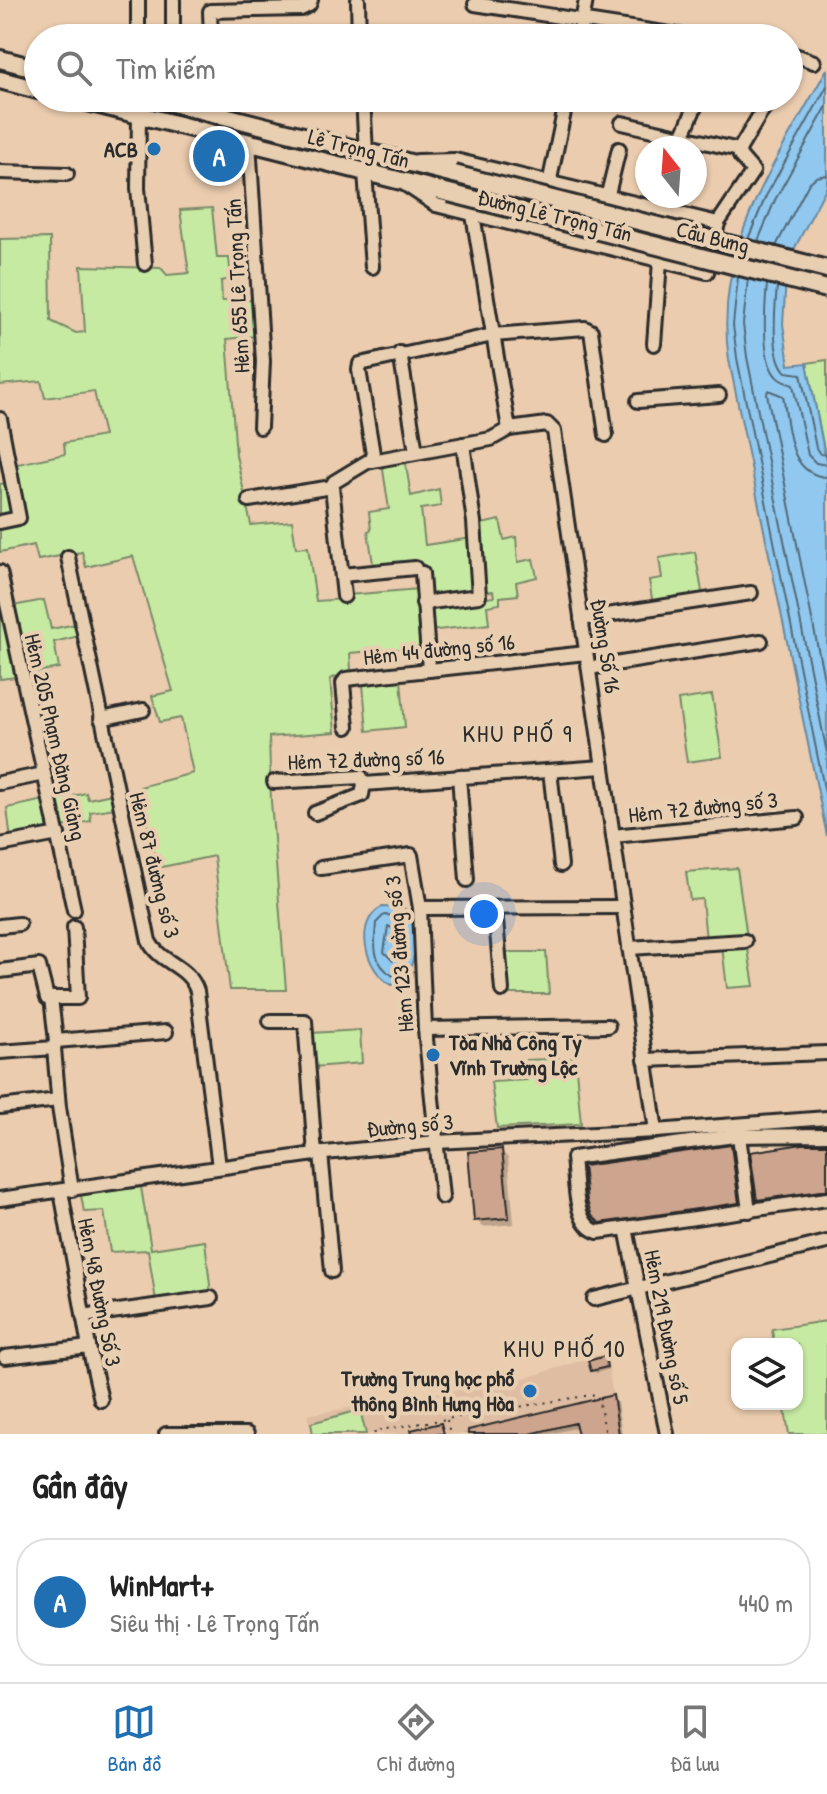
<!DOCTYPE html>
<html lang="vi">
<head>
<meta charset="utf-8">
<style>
	body { margin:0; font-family:"Patrick Hand",sans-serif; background:#f6f6f6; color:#222 }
	.controls { position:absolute; right:24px; bottom:24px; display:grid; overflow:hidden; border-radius:16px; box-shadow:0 2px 6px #0004 }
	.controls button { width:72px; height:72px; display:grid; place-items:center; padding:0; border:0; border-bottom:2px solid #e0e0e0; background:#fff; color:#222; font:40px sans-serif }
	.compass { position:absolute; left:635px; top:136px; width:72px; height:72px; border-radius:50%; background:#fff; box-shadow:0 2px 6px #0004; rotate:343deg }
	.you { position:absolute; left:484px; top:914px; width:28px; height:28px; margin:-20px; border:6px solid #fff; border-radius:50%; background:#1a73e8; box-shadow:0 0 0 12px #1a73e833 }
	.badge { display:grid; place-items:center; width:52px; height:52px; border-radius:50%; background:#1f6fb2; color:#fff; font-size:26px; font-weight:700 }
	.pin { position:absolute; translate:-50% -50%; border:4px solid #fff; box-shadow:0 2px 8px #0006 }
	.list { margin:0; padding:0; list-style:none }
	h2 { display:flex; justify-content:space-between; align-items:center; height:104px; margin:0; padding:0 32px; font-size:34px }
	h2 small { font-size:26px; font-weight:400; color:#767676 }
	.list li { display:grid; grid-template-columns:52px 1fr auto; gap:24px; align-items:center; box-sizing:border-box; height:128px; margin:0 16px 16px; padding:0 16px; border:2px solid #e0e0e0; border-radius:32px }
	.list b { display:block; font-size:30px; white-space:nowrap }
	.list p { margin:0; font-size:26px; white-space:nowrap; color:#767676 }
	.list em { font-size:26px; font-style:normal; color:#767676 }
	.icon { flex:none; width:44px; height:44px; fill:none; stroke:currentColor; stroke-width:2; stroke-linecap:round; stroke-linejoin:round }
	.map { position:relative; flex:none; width:827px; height:1434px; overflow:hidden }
	.search { position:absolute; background:#fff; box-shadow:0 2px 6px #0004; left:24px; right:24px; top:24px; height:88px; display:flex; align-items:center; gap:20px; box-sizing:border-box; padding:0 28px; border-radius:44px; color:#767676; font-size:30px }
	.sheet { height:248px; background:#fff }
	nav { display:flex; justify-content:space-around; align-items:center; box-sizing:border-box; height:112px; border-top:2px solid #e0e0e0; background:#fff; font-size:22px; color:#767676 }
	nav a { display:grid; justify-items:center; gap:4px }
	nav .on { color:#1f6fb2 }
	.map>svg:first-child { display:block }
	.built { fill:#debda2 }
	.green { fill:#c7eaa3; stroke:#798a67; stroke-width:2 }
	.water { fill:#90c8ef; stroke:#6889a1; stroke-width:2 }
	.shadow { fill:#0003 }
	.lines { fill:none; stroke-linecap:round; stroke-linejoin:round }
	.shore { stroke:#536a79; stroke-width:2 }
	.building { fill:#cda48d; stroke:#2b2b2b; stroke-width:2 }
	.minor-casing { stroke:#2b2b2b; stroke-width:18 }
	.major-casing { stroke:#2b2b2b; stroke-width:22 }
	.path { stroke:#2b2b2b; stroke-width:2; stroke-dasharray:2 6; stroke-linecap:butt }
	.minor { stroke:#e9cfb1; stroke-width:12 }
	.major { stroke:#e9cfb1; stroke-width:16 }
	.major-bridge-casing { stroke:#2b2b2b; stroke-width:22; stroke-linecap:butt }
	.major-bridge { stroke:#e9cfb1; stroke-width:16 }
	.poi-dot { fill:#1f6fb2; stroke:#e9cfb1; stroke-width:3 }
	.labels { text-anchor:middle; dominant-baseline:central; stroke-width:8; stroke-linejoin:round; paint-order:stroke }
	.street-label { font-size:22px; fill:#2b2b2b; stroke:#e9cfb1 }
	.poi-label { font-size:22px; font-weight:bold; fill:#2b2b2b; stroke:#e9cfb1; text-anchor:end }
	.neighbourhood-label { font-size:24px; letter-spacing:2px; fill:#2b2b2b; stroke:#e9cfb1 }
</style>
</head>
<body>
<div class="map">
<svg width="827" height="1434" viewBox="0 0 827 1434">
	<rect width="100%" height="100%" fill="#ebccae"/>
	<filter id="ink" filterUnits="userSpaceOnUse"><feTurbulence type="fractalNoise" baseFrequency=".0125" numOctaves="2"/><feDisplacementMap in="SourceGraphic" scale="16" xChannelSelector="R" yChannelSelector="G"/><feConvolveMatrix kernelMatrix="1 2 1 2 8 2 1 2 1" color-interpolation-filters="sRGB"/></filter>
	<g filter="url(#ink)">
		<path class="built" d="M606,1353L619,1434H312L307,1415L525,1378Z"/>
		<g class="green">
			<path d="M212,208L217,258H229L231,279L221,281L222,301L254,300L257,336L227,339L236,455L251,525L292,521L296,548L308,547L316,601L347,599L348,595L419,589L423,647L350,653L351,671L330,679L335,732L269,737L271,801L286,990H230L214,856L157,868L140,787L193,773L181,718L160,722L152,696L173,691L133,556L86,567L82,552L38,560L34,545L0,552V527L23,521L13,465L65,454L64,443L104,436L94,391L45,398L41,381L0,385V239L50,238L51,321L76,333L85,332L81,266L161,268L167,275L189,273L180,210Z"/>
			<path d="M827,360V465L807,363Z"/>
			<path d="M405,459L411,496L439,489L441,506L421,509L425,545L472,538L476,593L426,600L424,565L374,570L368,531L371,530L369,512L389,509L382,463Z"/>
			<path d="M8,483L14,517L0,519V484Z"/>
			<path d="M500,520L504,540L516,537L518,562L533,559L537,577L516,582L518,595L500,597V604L487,606L489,624L429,631L427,606L494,597L493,591L482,592L477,525Z"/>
			<path d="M695,552L703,597L653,605L649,580L662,578L659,558Z"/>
			<path d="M0,599L16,677L0,679Z"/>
			<path d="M44,600L51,629L76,624L79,636L54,642L59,668L28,674L13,606Z"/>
			<path d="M401,680L405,727L367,731L363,684Z"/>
			<path d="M712,695L722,757L687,762L678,700Z"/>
			<path d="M86,793L88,799L112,794L115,808L90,812L91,821L62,827L56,800Z"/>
			<path d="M44,800L50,831L11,840L7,808Z"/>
			<path d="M737,868L747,937L706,940L702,899L690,900L686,872Z"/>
			<path d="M747,944L754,986L727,988L722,946Z"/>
			<path d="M503,952H546L549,994H506Z"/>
			<path d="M360,1030L362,1063L313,1067L311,1033Z"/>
			<path d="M575,1058L581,1124L497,1128L491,1082L527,1080L526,1060Z"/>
			<path d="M141,1187L151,1249L205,1241L211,1294L156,1301L148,1250L110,1252L104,1211L84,1212L81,1195Z"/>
			<path d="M827,1321V1434H789L784,1404H797V1344H774L772,1329Z"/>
			<path d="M360,1410L366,1434H313L311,1423Z"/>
		</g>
		<g class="water">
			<path d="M827,69V186L787,263L783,324L789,365L807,363L827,466V836L729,360C712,248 776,162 827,69Z"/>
			<path d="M382,907L404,908C421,922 420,977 392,985C365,972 353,921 382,907Z"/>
		</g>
		<g class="shadow">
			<path d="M827,1144V1207L773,1214L759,1199Z"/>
			<path d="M730,1148L745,1163L753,1217L616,1237L593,1215Z"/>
			<path d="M501,1151L508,1158L514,1224L483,1227L476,1220Z"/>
			<path d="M605,1358L609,1369L596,1373L593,1370Z"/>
			<path d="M612,1398L617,1402L622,1434H580L578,1427L550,1434H462Z"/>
		</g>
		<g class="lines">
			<g class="shore">
				<path d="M748,239L766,196L827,86"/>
				<path d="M758,241L775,200L827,106"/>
				<path d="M776,246L809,183L816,177L827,175"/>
				<path d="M738,277L733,325L737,358L827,803"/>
				<path d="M748,279L743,324L747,357L827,753"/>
				<path d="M767,284C765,305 760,361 777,377C781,382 788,383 793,385L808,455L816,463L827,465"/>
				<path d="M777,287C775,308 770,357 786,372L801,374L816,448L820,454L827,455"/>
				<path d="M827,477C787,475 789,425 783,396L768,390L767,394L827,694"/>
				<path d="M384,915L400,916L403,919C405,939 413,964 393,976C372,963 374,945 376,923Z"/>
				<path d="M388,926L394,929L397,955L393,961L384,952Z"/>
			</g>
		</g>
		<g class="building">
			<path d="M803,1144H827V1190L757,1200L750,1152Z"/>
			<path d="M731,1145L739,1203L600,1223L592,1216L587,1201L583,1166Z"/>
			<path d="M502,1149L509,1218L474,1221L468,1152Z"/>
			<path d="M605,1356L607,1367L591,1371L588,1361Z"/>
			<path d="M613,1395L619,1434H578L575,1423L530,1434H468V1430Z"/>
			<path d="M441,1423L444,1434H412L411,1430Z"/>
		</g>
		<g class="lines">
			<g class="minor-casing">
				<g id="minor">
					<path d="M138,0V38"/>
					<path d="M173,0V38"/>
					<path d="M358,0L359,38"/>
					<path d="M475,4L696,38"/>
					<path d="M211,38L210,11L301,9L309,5L311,0"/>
					<path d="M579,38L586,0"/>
					<path d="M789,53L814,62"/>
					<path d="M363,98L366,152"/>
					<path d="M139,115L138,188L145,264"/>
					<path d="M622,123L739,150"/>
					<path d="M682,137L699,98"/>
					<path d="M249,143L263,361L260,427"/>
					<path d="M417,161L455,160L718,223"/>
					<path d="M0,172L67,174"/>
					<path d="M365,172L372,267"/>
					<path d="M549,184L567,98"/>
					<path d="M406,185L436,205L707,272L718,223L753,171L740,156L739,150L765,106"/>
					<path d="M607,198L619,149"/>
					<path d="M473,215L509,429L547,424L554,431L656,1131"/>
					<path d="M654,344L660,261"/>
					<path d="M400,353L416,452"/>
					<path d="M638,401L719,395"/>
					<path d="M0,419L19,518L0,522"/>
					<path d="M374,460L359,370L360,364L493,335L585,328L591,331L606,435"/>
					<path d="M332,487L334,482L367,462L491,439L509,429"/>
					<path d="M332,487L344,596"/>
					<path d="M249,500L332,487"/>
					<path d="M68,557L149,941C160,964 189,965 197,991L219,1167"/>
					<path d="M0,572L74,910"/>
					<path d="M422,573L429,670"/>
					<path d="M342,575L415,568"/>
					<path d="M423,603L479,596L474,522L463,444"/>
					<path d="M581,619L751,593"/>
					<path d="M589,668L761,641"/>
					<path d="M101,719L143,710"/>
					<path d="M347,727L343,683L346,679L586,653"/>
					<path d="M550,771L561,865"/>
					<path d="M459,776L467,880"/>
					<path d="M274,782L361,777L364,784L603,767"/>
					<path d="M0,783L44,774"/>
					<path d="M315,813L362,795L364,784"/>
					<path d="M613,836L797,818"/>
					<path d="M0,845L58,834"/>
					<path d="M321,868L411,855L420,908L425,1029L442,1197"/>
					<path d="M420,908L622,907"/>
					<path d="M495,908L502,990"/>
					<path d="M0,926L19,924"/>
					<path d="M629,948L745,941"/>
					<path d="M0,971L39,966L47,998H78L74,927"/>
					<path d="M51,998L56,1041"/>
					<path d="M270,1021H305L315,1154"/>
					<path d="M425,1029L608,1026"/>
					<path d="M54,1048L59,1107L72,1190"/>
					<path d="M0,1052L54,1048L56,1041L166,1032"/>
					<path d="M645,1060L827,1053"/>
					<path d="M0,1107L58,1100"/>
					<path d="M827,1135L734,1136L573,1158C576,1180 573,1225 598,1232L827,1199"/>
					<path d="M739,1136L749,1211"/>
					<path d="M321,1153L332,1271"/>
					<path d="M61,1191L89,1347L101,1400"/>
					<path d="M0,1199L315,1154L436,1142L656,1131L827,1118"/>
					<path d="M626,1228L667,1434"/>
					<path d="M594,1299L827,1242"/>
					<path d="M83,1316L211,1298"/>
					<path d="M5,1357L89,1347"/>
					<path d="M166,1434H247"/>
				</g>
			</g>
			<g class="major-casing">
				<g id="major">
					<path d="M0,59L38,69"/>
					<path d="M0,80L38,90"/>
					<path d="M72,98L449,193"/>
					<path d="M153,98L454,174"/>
				</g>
			</g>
			<g class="path">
				<path d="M447,1420L450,1434"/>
				<path d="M375,1434L374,1431L597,1394L606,1434"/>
			</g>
			<use href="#minor" class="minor"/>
			<use href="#major" class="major"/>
			<g class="major-bridge-casing">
				<g id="major-bridge">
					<path d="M454,174L827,269"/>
					<path d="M449,193L827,289"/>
				</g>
			</g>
			<use href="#major-bridge" class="major-bridge"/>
		</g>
	</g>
	<g class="poi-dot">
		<circle cx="154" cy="149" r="8"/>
		<circle cx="433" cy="1055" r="8"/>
		<circle cx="530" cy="1391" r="8"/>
	</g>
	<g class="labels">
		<g class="street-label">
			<text transform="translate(359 148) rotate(14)">Lê Trọng Tấn</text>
			<text transform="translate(555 215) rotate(14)">Đường Lê Trọng Tấn</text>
			<text transform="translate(713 237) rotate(14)">Cầu Bưng</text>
			<text transform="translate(237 286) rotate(-93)">Hẻm 655 Lê Trọng Tấn</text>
			<text transform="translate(606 646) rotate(81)">Đường Số 16</text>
			<text transform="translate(439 649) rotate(-6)">Hẻm 44 đường số 16</text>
			<text transform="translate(56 737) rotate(77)">Hẻm 205 Phạm Đăng Giảng</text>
			<text transform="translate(366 759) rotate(-2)">Hẻm 72 đường số 16</text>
			<text transform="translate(703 807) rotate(-6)">Hẻm 72 đường số 3</text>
			<text transform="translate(155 865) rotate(76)">Hẻm 87 đường số 3</text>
			<text transform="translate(399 954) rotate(-95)">Hẻm 123 đường số 3</text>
			<text transform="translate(410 1125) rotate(-5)">Đường số 3</text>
			<text transform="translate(100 1292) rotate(79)">Hẻm 48 Đường Số 3</text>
			<text transform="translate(667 1327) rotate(79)">Hẻm 219 Đường số 5</text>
		</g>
		<g class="poi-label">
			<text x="138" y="149">ACB</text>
			<text x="449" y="1042" text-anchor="start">Tòa Nhà Công Ty<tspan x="449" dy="25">Vĩnh Trường Lộc</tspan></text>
			<text x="514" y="1378">Trường Trung học phổ<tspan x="514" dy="25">thông Bình Hưng Hòa</tspan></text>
		</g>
		<g class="neighbourhood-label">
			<text x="518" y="733">KHU PHỐ 9</text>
			<text x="565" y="1348">KHU PHỐ 10</text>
		</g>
	</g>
</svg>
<div class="controls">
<button><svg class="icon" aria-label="layers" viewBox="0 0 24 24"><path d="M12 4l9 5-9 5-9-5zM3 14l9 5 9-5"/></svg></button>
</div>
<svg class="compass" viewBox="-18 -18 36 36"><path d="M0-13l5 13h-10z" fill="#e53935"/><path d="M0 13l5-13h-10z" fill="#767676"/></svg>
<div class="you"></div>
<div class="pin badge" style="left:219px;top:156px">A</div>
<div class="search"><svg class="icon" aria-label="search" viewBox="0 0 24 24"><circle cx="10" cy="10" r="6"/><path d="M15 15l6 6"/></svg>Tìm kiếm</div>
</div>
<section class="sheet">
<h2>Gần đây<small></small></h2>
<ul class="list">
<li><span class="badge">A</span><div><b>WinMart+</b><p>Siêu thị · Lê Trọng Tấn</p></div><em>440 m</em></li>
</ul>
</section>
<nav>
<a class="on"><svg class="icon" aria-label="map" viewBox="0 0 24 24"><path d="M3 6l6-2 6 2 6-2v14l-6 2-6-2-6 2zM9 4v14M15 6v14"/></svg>Bản đồ</a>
<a><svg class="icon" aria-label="directions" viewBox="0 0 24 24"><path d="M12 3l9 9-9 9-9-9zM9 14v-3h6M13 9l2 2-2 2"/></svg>Chỉ đường</a>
<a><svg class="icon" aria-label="saved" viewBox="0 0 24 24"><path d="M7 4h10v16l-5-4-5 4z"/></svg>Đã lưu</a>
</nav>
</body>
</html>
